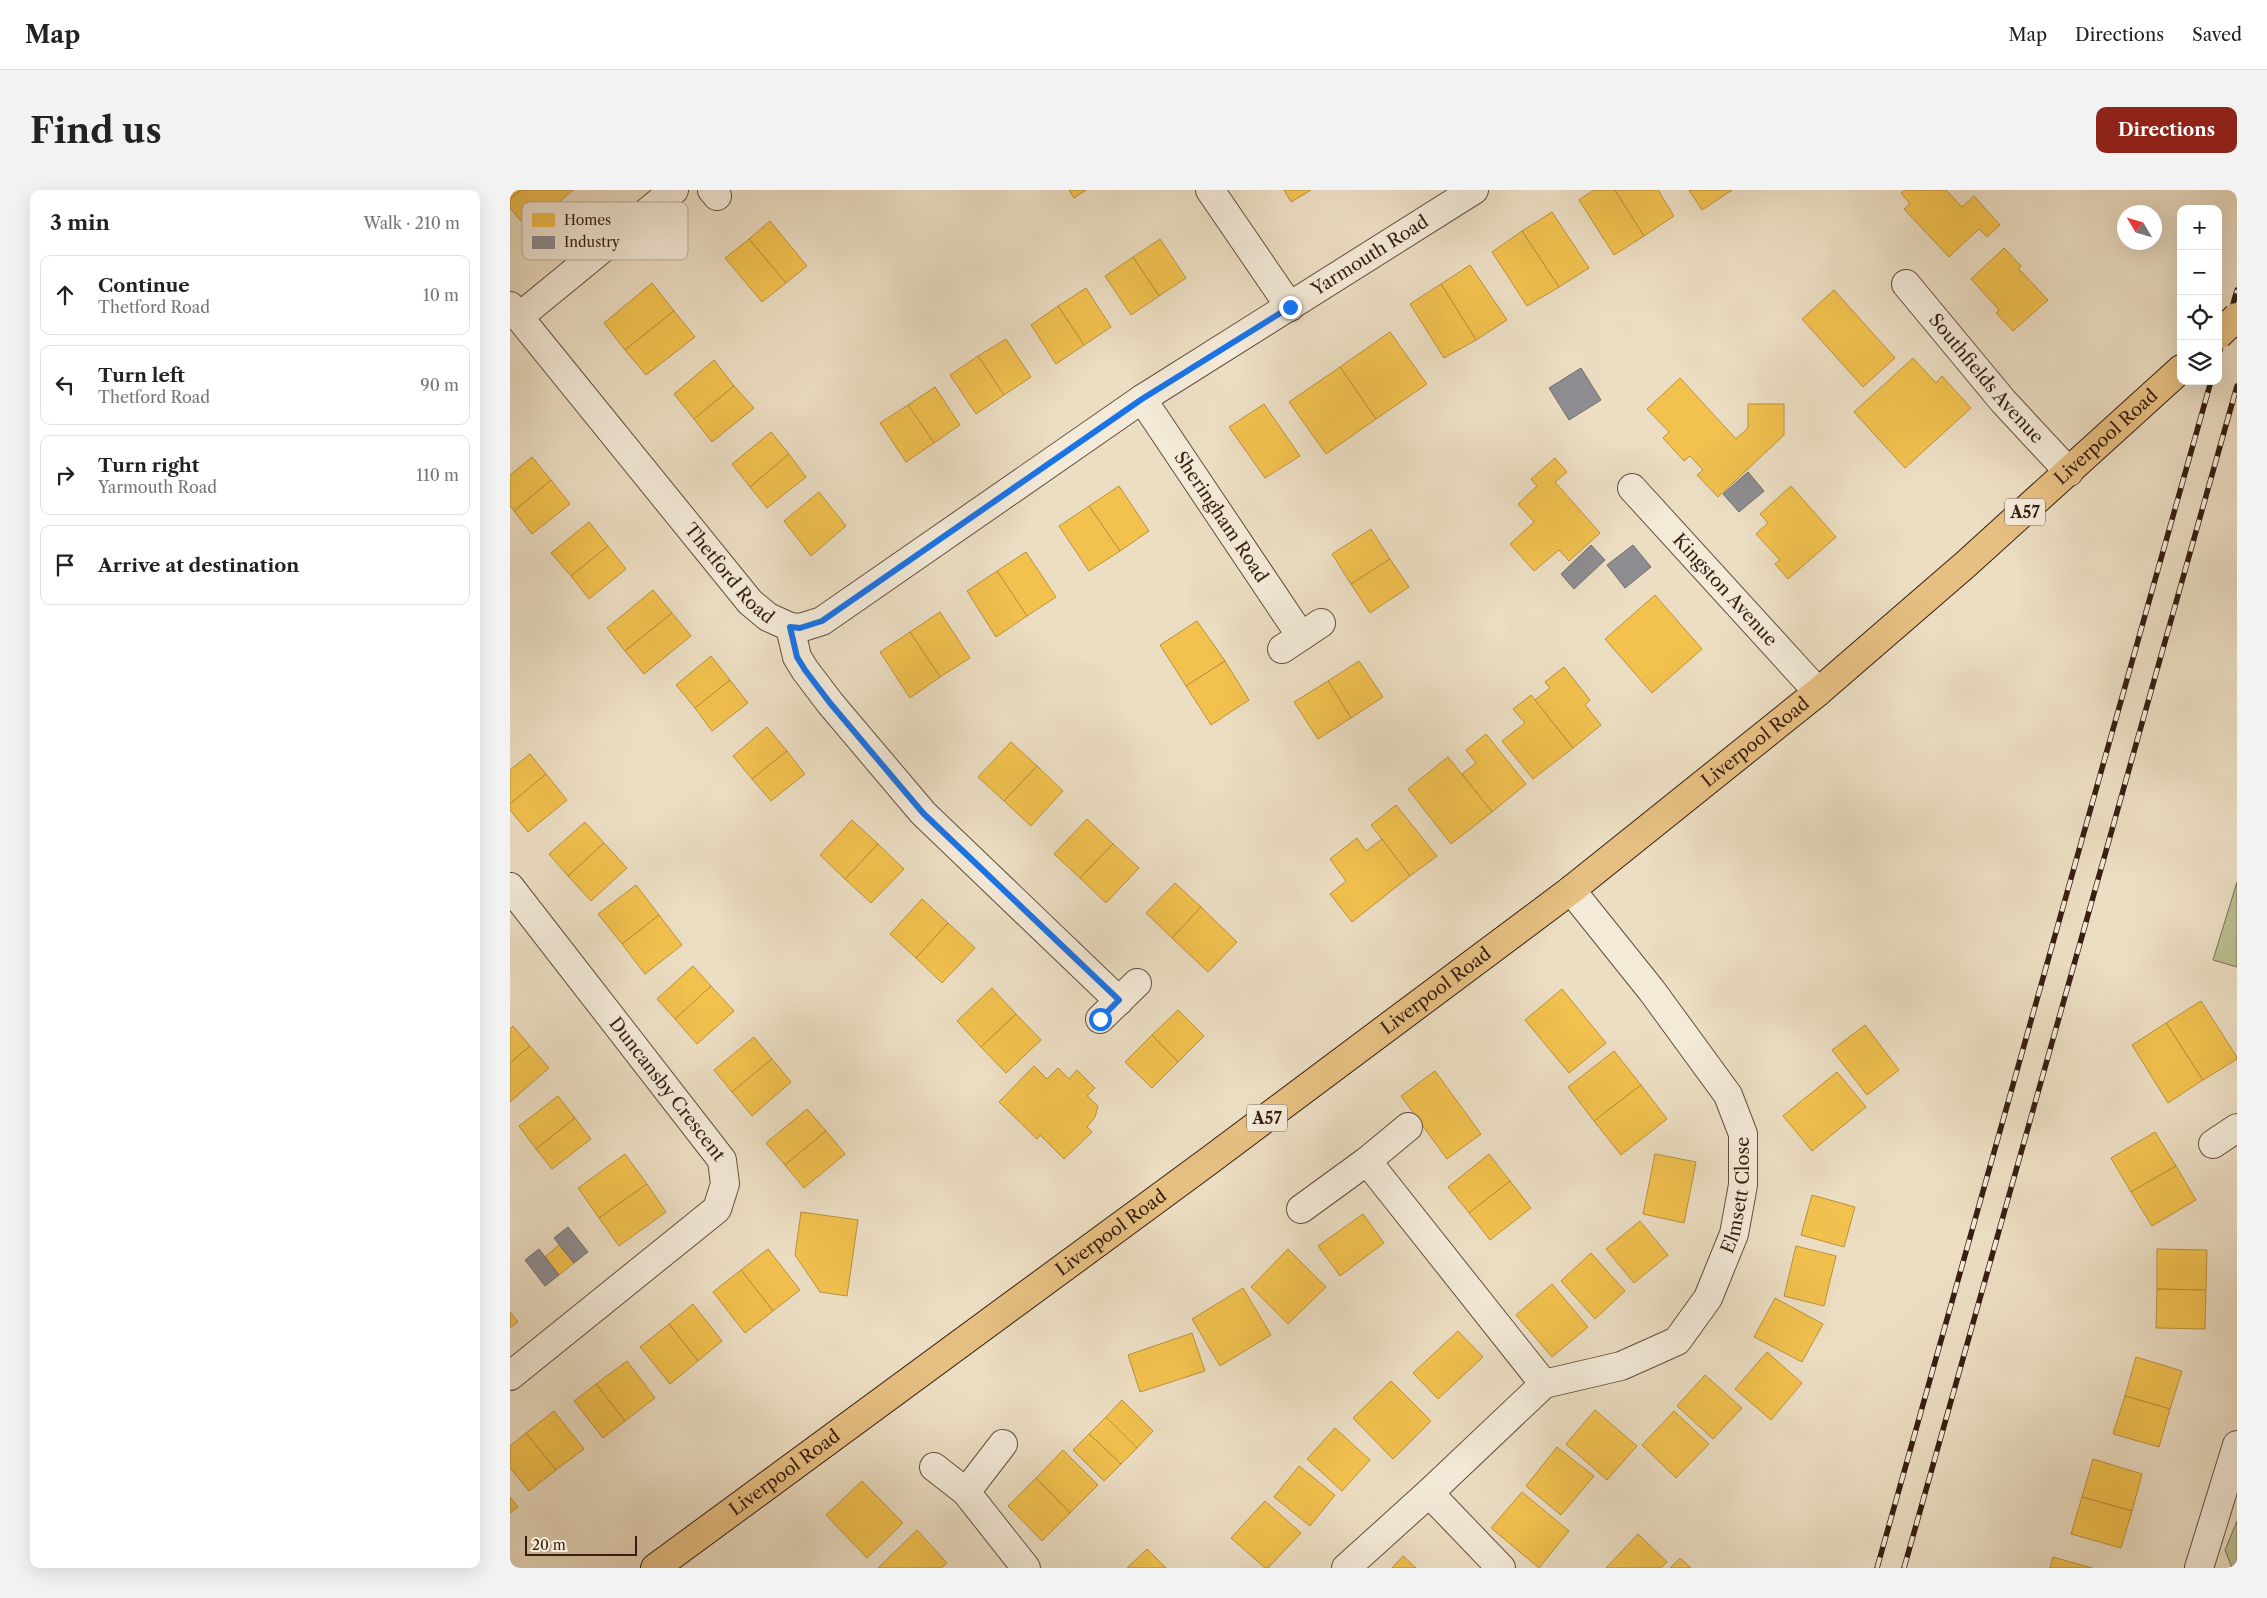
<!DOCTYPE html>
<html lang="en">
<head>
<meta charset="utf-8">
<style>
	body { margin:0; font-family:"Libre Caslon Text",serif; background:#f2f2f2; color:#222 }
	.controls { position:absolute; right:15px; top:15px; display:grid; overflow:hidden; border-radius:10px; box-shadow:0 5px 20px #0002 }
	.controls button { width:45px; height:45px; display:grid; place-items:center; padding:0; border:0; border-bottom:1px solid #e0e0e0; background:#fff; color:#222; font:25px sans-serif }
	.compass { position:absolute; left:1607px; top:15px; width:45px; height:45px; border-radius:50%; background:#fff; box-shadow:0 5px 20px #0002; rotate:308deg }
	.scale { position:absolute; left:15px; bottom:12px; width:112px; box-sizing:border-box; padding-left:5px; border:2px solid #371e11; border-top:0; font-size:14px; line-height:18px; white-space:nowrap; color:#371e11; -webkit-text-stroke:4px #f3ead8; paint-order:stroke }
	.stop { position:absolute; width:15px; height:15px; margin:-11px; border:4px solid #1a73e8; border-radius:50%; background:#fff }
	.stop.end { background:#1a73e8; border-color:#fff; box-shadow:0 1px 5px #0008 }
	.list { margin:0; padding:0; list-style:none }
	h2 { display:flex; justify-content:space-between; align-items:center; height:65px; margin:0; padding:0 20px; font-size:21px }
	h2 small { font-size:16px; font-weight:400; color:#767676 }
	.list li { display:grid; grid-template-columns:32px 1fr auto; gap:15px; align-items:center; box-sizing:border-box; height:80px; margin:0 10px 10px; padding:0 10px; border:1px solid #e0e0e0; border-radius:10px }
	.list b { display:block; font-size:19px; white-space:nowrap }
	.list p { margin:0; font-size:16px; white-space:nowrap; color:#767676 }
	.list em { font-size:16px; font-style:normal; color:#767676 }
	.icon { flex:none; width:28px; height:28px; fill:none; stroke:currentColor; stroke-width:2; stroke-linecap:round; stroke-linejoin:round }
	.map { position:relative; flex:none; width:1727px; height:1378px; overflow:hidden; border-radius:10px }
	header { display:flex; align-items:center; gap:30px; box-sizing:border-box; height:70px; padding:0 25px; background:#fff; border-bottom:1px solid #e0e0e0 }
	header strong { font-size:24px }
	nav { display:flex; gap:28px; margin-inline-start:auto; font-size:18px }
	.intro { display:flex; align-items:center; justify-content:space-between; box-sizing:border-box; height:120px; padding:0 30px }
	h1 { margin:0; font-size:35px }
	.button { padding:12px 22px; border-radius:10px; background:#8f2418; color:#fff; font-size:18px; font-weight:700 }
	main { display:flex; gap:30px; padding:0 30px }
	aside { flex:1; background:#fff; border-radius:10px; box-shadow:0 5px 20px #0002 }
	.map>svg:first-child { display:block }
	.green { fill:#bac092; stroke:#786f52 }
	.homes { fill:#f2c14e; stroke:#ba903c }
	.industry { fill:#8d8d92; stroke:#736c6b }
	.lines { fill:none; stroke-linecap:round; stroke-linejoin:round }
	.minor-casing { stroke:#644e3e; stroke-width:30 }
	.trunk-casing { stroke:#371e11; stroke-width:30 }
	.minor { stroke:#f3ead8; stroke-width:28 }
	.trunk { stroke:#e6bf82; stroke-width:28 }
	.rail-casing { stroke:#371e11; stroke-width:5.5 }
	.rail { stroke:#f3ead8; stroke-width:4; stroke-dasharray:11; stroke-linecap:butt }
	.trunk-bridge-casing { stroke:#371e11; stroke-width:30; stroke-linecap:butt }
	.trunk-bridge { stroke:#e6bf82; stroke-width:28 }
	.route { stroke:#1a73e8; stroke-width:6 }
	.labels { text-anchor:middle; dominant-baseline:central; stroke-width:5; stroke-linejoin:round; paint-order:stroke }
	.shield { fill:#f3ead8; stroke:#6f5b4d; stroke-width:1 }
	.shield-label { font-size:16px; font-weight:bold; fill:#371e11 }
	.street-label { font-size:18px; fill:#371e11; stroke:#f3ead8 }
	.key { fill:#f3ead8; stroke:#bbad9c; stroke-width:1 }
	.key-label { font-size:14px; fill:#371e11 }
</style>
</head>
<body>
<header>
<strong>Map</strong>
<nav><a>Map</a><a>Directions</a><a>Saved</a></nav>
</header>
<div class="intro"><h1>Find us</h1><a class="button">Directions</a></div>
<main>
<aside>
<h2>3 min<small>Walk · 210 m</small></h2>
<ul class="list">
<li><svg class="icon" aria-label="ahead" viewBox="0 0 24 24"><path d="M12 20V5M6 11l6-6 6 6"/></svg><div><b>Continue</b><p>Thetford Road</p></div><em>10 m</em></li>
<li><svg class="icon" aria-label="left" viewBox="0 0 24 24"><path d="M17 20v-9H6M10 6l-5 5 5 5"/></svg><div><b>Turn left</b><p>Thetford Road</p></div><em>90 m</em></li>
<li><svg class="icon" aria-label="right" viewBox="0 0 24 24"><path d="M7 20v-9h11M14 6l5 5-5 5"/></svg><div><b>Turn right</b><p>Yarmouth Road</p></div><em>110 m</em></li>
<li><svg class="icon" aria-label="arrive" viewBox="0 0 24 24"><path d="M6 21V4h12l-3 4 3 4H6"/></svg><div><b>Arrive at destination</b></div></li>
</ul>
</aside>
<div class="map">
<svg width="1727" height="1378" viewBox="0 0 1727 1378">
	<rect width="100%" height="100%" fill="#ecdec3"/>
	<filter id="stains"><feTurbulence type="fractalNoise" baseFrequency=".004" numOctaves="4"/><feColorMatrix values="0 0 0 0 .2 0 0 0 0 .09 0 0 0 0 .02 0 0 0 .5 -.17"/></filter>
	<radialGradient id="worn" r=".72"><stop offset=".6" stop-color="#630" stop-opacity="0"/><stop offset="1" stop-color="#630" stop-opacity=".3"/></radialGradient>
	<g class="green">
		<path d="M1727,692V777L1703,770Z"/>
		<path d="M1727,1331V1376L1722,1378L1715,1360Z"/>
	</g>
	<g class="homes">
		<path d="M0,0H11L0,9Z"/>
		<path d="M11,0H63L18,39L0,18V9Z"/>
		<path d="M559,0H576L564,8Z"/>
		<path d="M774,0H801L781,12Z"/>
		<path d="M1084,0H1105L1134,46L1104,65L1069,10Z"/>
		<path d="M1105,0H1148L1164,26L1134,46Z"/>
		<path d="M1179,0H1222L1192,20Z"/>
		<path d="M1395,0H1436L1452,17L1464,6L1490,35L1477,47L1469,39L1439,67L1394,19L1400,14L1391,3Z"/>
		<path d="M1042,22L1079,78L1049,97L1012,41Z"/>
		<path d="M260,31L297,76L276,93L239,49Z"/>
		<path d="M1012,41L1049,97L1017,116L982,62Z"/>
		<path d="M239,49L276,93L252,112L215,68Z"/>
		<path d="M650,49L676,88L649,106L623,67Z"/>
		<path d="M1494,58L1511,76L1508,78L1538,110L1503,141L1486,123L1489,120L1461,89Z"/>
		<path d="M623,67L649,106L621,125L595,86Z"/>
		<path d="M960,75L997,130L966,150L931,94Z"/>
		<path d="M142,93L164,121L115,160L94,133Z"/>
		<path d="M931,94L966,150L934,168L900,114Z"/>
		<path d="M576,98L601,137L574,155L548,116Z"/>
		<path d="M1324,100L1385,168L1353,197L1292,129Z"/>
		<path d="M548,116L574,155L546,174L521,135Z"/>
		<path d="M164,121L185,147L136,185L115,160Z"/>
		<path d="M880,142L917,194L866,229L830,177Z"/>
		<path d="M496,149L521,187L494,205L468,166Z"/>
		<path d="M468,166L494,205L466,224L440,185Z"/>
		<path d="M1403,168L1426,193L1432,186L1461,218L1395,278L1344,222Z"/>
		<path d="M204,170L224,196L184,229L164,204Z"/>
		<path d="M830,177L866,229L816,264L779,212Z"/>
		<path d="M1170,188L1226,249L1238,238V214H1274V245L1208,307L1187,285L1193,280L1180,266L1174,271L1153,248L1159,242L1137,219Z"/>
		<path d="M224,196L244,218L202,252L184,229Z"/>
		<path d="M425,197L450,235L424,253L398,215Z"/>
		<path d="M754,214L790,266L755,288L719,237Z"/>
		<path d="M398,215L424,253L396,272L370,233Z"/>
		<path d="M261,242L279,264L240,297L222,274Z"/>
		<path d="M279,264L296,287L257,318L240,297Z"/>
		<path d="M22,267L41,290L4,321L0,316V285Z"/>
		<path d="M1045,268L1057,282L1045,292L1090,343L1059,371L1049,360L1024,381L1000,354L1024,332L1008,314L1027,296L1021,289Z"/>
		<path d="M41,290L60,314L22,344L4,321Z"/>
		<path d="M609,296L639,341L610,361L579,316Z"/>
		<path d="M1281,296L1326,347L1278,389L1265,374L1270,370L1246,344L1258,333L1250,324Z"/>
		<path d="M309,302L336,336L301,366L274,331Z"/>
		<path d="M579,316L610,361L579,381L549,336Z"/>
		<path d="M79,332L98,356L61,386L41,363Z"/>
		<path d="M861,339L880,369L841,394L822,364Z"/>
		<path d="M98,356L116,379L79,409L61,386Z"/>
		<path d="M516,362L546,407L517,426L487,381Z"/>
		<path d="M880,369L899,397L860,423L841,394Z"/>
		<path d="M487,381L517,426L486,447L457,401Z"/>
		<path d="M143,400L162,423L115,461L97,438Z"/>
		<path d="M1145,405L1192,459L1142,503L1095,449Z"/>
		<path d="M430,422L460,468L430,487L400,442Z"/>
		<path d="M162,423L181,446L134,484L115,461Z"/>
		<path d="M687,431L715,471L676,496L650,455Z"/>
		<path d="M400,442L430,487L400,508L370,462Z"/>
		<path d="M201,466L220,490L185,518L166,495Z"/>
		<path d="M715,471L739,510L701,535L676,496Z"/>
		<path d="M849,471L873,507L841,528L818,491Z"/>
		<path d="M1054,477L1080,510L1075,515L1091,535L1063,558L1025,510L1040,498L1035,492Z"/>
		<path d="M220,490L238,513L202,541L185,518Z"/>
		<path d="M818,491L841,528L808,549L784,512Z"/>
		<path d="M1021,505L1063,558L1023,589L992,551L1015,533L1003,519Z"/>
		<path d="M257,537L277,561L242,589L223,566Z"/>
		<path d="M976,544L1016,594L982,622L952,584L966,573L956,560Z"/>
		<path d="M501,552L527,576L494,611L468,587Z"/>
		<path d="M277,561L295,584L261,611L242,589Z"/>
		<path d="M20,564L36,584L0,614V580Z"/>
		<path d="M938,567L982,622L941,654L898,599Z"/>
		<path d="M527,576L553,601L521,636L494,611Z"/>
		<path d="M36,584L57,610L18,642L0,620V614Z"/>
		<path d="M886,615L927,666L900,686L861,635Z"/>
		<path d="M577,629L603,654L570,688L544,664Z"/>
		<path d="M342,630L368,654L335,689L310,665Z"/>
		<path d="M75,632L94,653L58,686L39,664Z"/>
		<path d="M847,648L856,661L872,649L900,686L842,732L820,704L836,691L820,669Z"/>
		<path d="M94,653L117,678L81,711L58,686Z"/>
		<path d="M368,654L394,679L361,713L335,689Z"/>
		<path d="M603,654L629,678L596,713L570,688Z"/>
		<path d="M665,693L691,717L662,748L636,723Z"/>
		<path d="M126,695L149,725L112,754L88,724Z"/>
		<path d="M412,709L438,733L406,768L380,744Z"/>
		<path d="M691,717L727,752L698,782L662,748Z"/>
		<path d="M149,725L172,755L135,784L112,754Z"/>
		<path d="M438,733L465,758L432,793L406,768Z"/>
		<path d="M183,776L201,796L165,829L147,809Z"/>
		<path d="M201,796L224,821L187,854L165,829Z"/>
		<path d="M482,798L506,824L471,857L447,831Z"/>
		<path d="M1052,799L1096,853L1059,883L1015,830Z"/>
		<path d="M1691,811L1727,867V869L1693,890L1656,833Z"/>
		<path d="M668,820L694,846L668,872L642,845Z"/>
		<path d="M506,824L531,850L496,883L471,857Z"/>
		<path d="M1656,833L1693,890L1658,913L1622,855Z"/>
		<path d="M1355,835L1389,880L1357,905L1322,860Z"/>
		<path d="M3,836L20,856L0,873V839Z"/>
		<path d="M642,845L668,872L642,898L615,872Z"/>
		<path d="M244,847L262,869L222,902L204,880Z"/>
		<path d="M20,856L39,878L0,912V873Z"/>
		<path d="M1104,861L1131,895L1084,931L1058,897Z"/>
		<path d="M262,869L281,892L242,926L222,902Z"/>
		<path d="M524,876L537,889L548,878L559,889L567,880L585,898L577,906L588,916L585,927L577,937L582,942L554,969L530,945L527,949L489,912Z"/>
		<path d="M925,881L971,944L937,969L891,906Z"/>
		<path d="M1327,882L1356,917L1302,961L1273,926Z"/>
		<path d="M1131,895L1157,929L1111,965L1084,931Z"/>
		<path d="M48,906L65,928L26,959L9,936Z"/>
		<path d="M297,919L316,941L275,975L256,953Z"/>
		<path d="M65,928L81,949L42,979L26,959Z"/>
		<path d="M316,941L335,964L294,998L275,975Z"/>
		<path d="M1645,942L1666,976L1621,1002L1601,968Z"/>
		<path d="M115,964L137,994L89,1028L68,998Z"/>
		<path d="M979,964L1000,991L959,1023L938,997Z"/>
		<path d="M1145,964L1186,972L1174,1033L1133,1024Z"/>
		<path d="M1666,976L1686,1010L1642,1036L1621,1002Z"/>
		<path d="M1000,991L1021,1018L980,1050L959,1023Z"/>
		<path d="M137,994L156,1022L109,1056L89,1028Z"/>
		<path d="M1302,1005L1345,1017L1334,1057L1291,1045Z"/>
		<path d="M291,1022L348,1030L337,1106L310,1102L285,1065Z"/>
		<path d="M853,1024L874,1053L830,1086L808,1056Z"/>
		<path d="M1130,1031L1158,1065L1124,1093L1096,1059Z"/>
		<path d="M49,1055L64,1073L49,1085L35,1067Z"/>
		<path d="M1286,1056L1326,1066L1314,1116L1274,1106Z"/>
		<path d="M258,1059L290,1100L263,1121L231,1080Z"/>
		<path d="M778,1059L816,1097L778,1134L741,1097Z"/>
		<path d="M1647,1059L1697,1060L1696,1100L1647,1099Z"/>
		<path d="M1081,1063L1115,1101L1085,1129L1051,1091Z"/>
		<path d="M231,1080L263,1121L235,1143L203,1102Z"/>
		<path d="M1042,1094L1078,1137L1042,1167L1006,1125Z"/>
		<path d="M733,1098L761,1145L710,1176L682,1129Z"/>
		<path d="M1647,1099L1696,1100L1695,1139L1646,1138Z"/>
		<path d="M1265,1108L1313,1134L1292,1172L1244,1147Z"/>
		<path d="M183,1114L212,1151L188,1171L159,1134Z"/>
		<path d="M0,1122L8,1132L0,1138Z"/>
		<path d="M159,1134L188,1171L160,1194L130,1157Z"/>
		<path d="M948,1141L973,1167L928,1209L903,1183Z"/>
		<path d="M682,1143L695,1181L630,1202L618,1165Z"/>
		<path d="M1257,1162L1292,1193L1261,1230L1225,1199Z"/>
		<path d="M1626,1167L1672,1181L1660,1219L1615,1206Z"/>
		<path d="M117,1171L145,1208L115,1231L86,1194Z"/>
		<path d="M1195,1185L1232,1218L1203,1249L1167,1216Z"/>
		<path d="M881,1191L921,1231L883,1269L843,1228Z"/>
		<path d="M86,1194L115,1231L93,1248L64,1211Z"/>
		<path d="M1615,1206L1660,1219L1649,1257L1603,1244Z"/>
		<path d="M612,1210L643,1241L627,1258L596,1227Z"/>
		<path d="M1085,1220L1127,1256L1097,1290L1056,1254Z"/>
		<path d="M44,1221L74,1259L46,1280L16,1243Z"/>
		<path d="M1164,1221L1199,1254L1166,1288L1132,1255Z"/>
		<path d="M596,1227L627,1258L611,1274L579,1244Z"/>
		<path d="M825,1238L860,1270L832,1301L797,1269Z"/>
		<path d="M16,1243L46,1280L19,1301L0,1278V1256Z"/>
		<path d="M579,1244L611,1274L594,1291L563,1260Z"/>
		<path d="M1047,1257L1084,1286L1051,1325L1016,1296Z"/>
		<path d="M553,1260L588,1295L560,1323L526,1288Z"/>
		<path d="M1583,1269L1632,1284L1622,1321L1572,1307Z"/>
		<path d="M789,1276L825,1305L800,1336L764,1307Z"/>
		<path d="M526,1288L560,1323L532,1351L498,1316Z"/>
		<path d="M352,1291L393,1333L357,1368L316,1325Z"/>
		<path d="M1012,1302L1059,1341L1029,1378L981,1338Z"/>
		<path d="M0,1307L8,1317L0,1323Z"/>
		<path d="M1572,1307L1622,1321L1611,1358L1561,1344Z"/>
		<path d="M755,1311L791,1343L758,1378H755L721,1348Z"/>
		<path d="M407,1340L437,1373L431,1378H368Z"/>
		<path d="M1128,1344L1157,1372L1151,1378H1096Z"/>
		<path d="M637,1359L656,1378H617Z"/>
		<path d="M893,1366L906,1378H882Z"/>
		<path d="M1543,1367L1582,1378H1540Z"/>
		<path d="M1170,1368L1181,1378H1160Z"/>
	</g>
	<g class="industry">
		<path d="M1071,178L1091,210L1059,230L1039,198Z"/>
		<path d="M1238,282L1254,301L1229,322L1213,304Z"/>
		<path d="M1081,355L1095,370L1064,399L1051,384Z"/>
		<path d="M1123,355L1141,377L1115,398L1097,375Z"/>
		<path d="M58,1037L78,1062L64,1073L44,1048Z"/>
		<path d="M29,1059L49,1085L35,1096L15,1070Z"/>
	</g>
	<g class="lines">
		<g class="minor-casing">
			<g id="minor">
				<path d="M202,0L207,6"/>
				<path d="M700,0L780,117"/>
				<path id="s1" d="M1396,94L1493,211L1559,282"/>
				<path id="s2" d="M0,116L240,412L258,427L280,437L287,467L295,480L320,513L413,623L609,811"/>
				<path d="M9,127L164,0"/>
				<path id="s3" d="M632,209L791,446"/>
				<path id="s4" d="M1122,298L1308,502"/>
				<path id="s5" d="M280,437L290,438L312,431L632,209L964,0"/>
				<path d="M772,459L811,433"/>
				<path id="s6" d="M0,697L212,970L215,994L207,1019L0,1186"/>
				<path d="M590,829L627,793"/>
				<path d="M1703,954L1727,938"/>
				<path d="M857,971L1034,1194"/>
				<path d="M791,1019L857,971L898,937"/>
				<path d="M424,1277L456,1302L493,1254"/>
				<path d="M456,1302L516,1378"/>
				<path d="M836,1378L919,1303"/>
				<path id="s7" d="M991,1378L919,1303L1034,1194L1111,1176L1167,1151L1198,1108L1224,1044L1233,995V944L1218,905L1142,801L1061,700"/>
				<path d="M1689,1378L1727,1255"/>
			</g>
		</g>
		<g class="trunk-casing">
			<g id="trunk">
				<path id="s8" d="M145,1378L696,973L1061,700L1308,502L1456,374L1671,179"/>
			</g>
		</g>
		<use href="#minor" class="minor"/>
		<use href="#trunk" class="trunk"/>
		<g class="rail-casing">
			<g id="rail">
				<path d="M1708,167L1727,100"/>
				<path d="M1367,1378L1701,191"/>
				<path d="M1394,1378L1727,196"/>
			</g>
		</g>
		<use href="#rail" class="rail"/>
		<g class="trunk-bridge-casing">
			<path id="trunk-bridge" d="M1708,145L1727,127"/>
		</g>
		<use href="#trunk-bridge" class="trunk-bridge"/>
	</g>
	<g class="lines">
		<path class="route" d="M590,829L609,810L413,623L320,513L295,480L287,467L280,437L290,438L312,431L632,209L780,117"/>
	</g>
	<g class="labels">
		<g class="shield">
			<rect x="1495" y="308.5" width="40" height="27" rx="4"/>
			<rect x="737" y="914.5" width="40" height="27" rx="4"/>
		</g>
		<g class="shield-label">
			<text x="1515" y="322">A57</text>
			<text x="757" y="928">A57</text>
		</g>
		<g class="street-label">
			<text stroke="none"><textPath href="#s5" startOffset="692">Yarmouth Road</textPath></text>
			<text stroke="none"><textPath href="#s1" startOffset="124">Southfields Avenue</textPath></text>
			<text stroke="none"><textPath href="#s8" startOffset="1841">Liverpool Road</textPath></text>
			<text stroke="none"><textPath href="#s3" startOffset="142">Sheringham Road</textPath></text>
			<text stroke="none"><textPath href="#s2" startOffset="346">Thetford Road</textPath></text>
			<text stroke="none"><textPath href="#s4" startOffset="138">Kingston Avenue</textPath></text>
			<text stroke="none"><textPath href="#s8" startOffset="1376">Liverpool Road</textPath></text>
			<text stroke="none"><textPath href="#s8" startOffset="971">Liverpool Road</textPath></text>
			<text stroke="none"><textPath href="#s6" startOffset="256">Duncansby Crescent</textPath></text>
			<text stroke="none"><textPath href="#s7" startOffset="564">Elmsett Close</textPath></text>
			<text stroke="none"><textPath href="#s8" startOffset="566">Liverpool Road</textPath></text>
			<text stroke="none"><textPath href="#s8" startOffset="161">Liverpool Road</textPath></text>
		</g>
	</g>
	<rect x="12" y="12" width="166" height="58" rx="8" class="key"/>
	<rect x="22" y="23" width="23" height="14" fill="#f2c14e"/>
	<rect x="22" y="46" width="23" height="13" fill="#8d8d92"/>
	<g class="key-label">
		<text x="54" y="35">Homes</text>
		<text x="54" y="57">Industry</text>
	</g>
	<rect width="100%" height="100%" filter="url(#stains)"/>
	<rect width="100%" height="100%" fill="url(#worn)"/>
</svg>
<div class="controls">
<button>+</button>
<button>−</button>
<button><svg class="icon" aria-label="locate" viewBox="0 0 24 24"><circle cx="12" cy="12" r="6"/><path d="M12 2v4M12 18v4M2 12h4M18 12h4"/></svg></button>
<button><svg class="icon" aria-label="layers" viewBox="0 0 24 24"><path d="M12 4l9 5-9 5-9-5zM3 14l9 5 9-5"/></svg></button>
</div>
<svg class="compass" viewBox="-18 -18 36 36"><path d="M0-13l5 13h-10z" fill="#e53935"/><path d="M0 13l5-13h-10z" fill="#767676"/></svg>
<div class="scale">20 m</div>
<div class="stop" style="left:590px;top:829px"></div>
<div class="stop end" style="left:780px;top:117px"></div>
</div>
</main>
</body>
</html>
